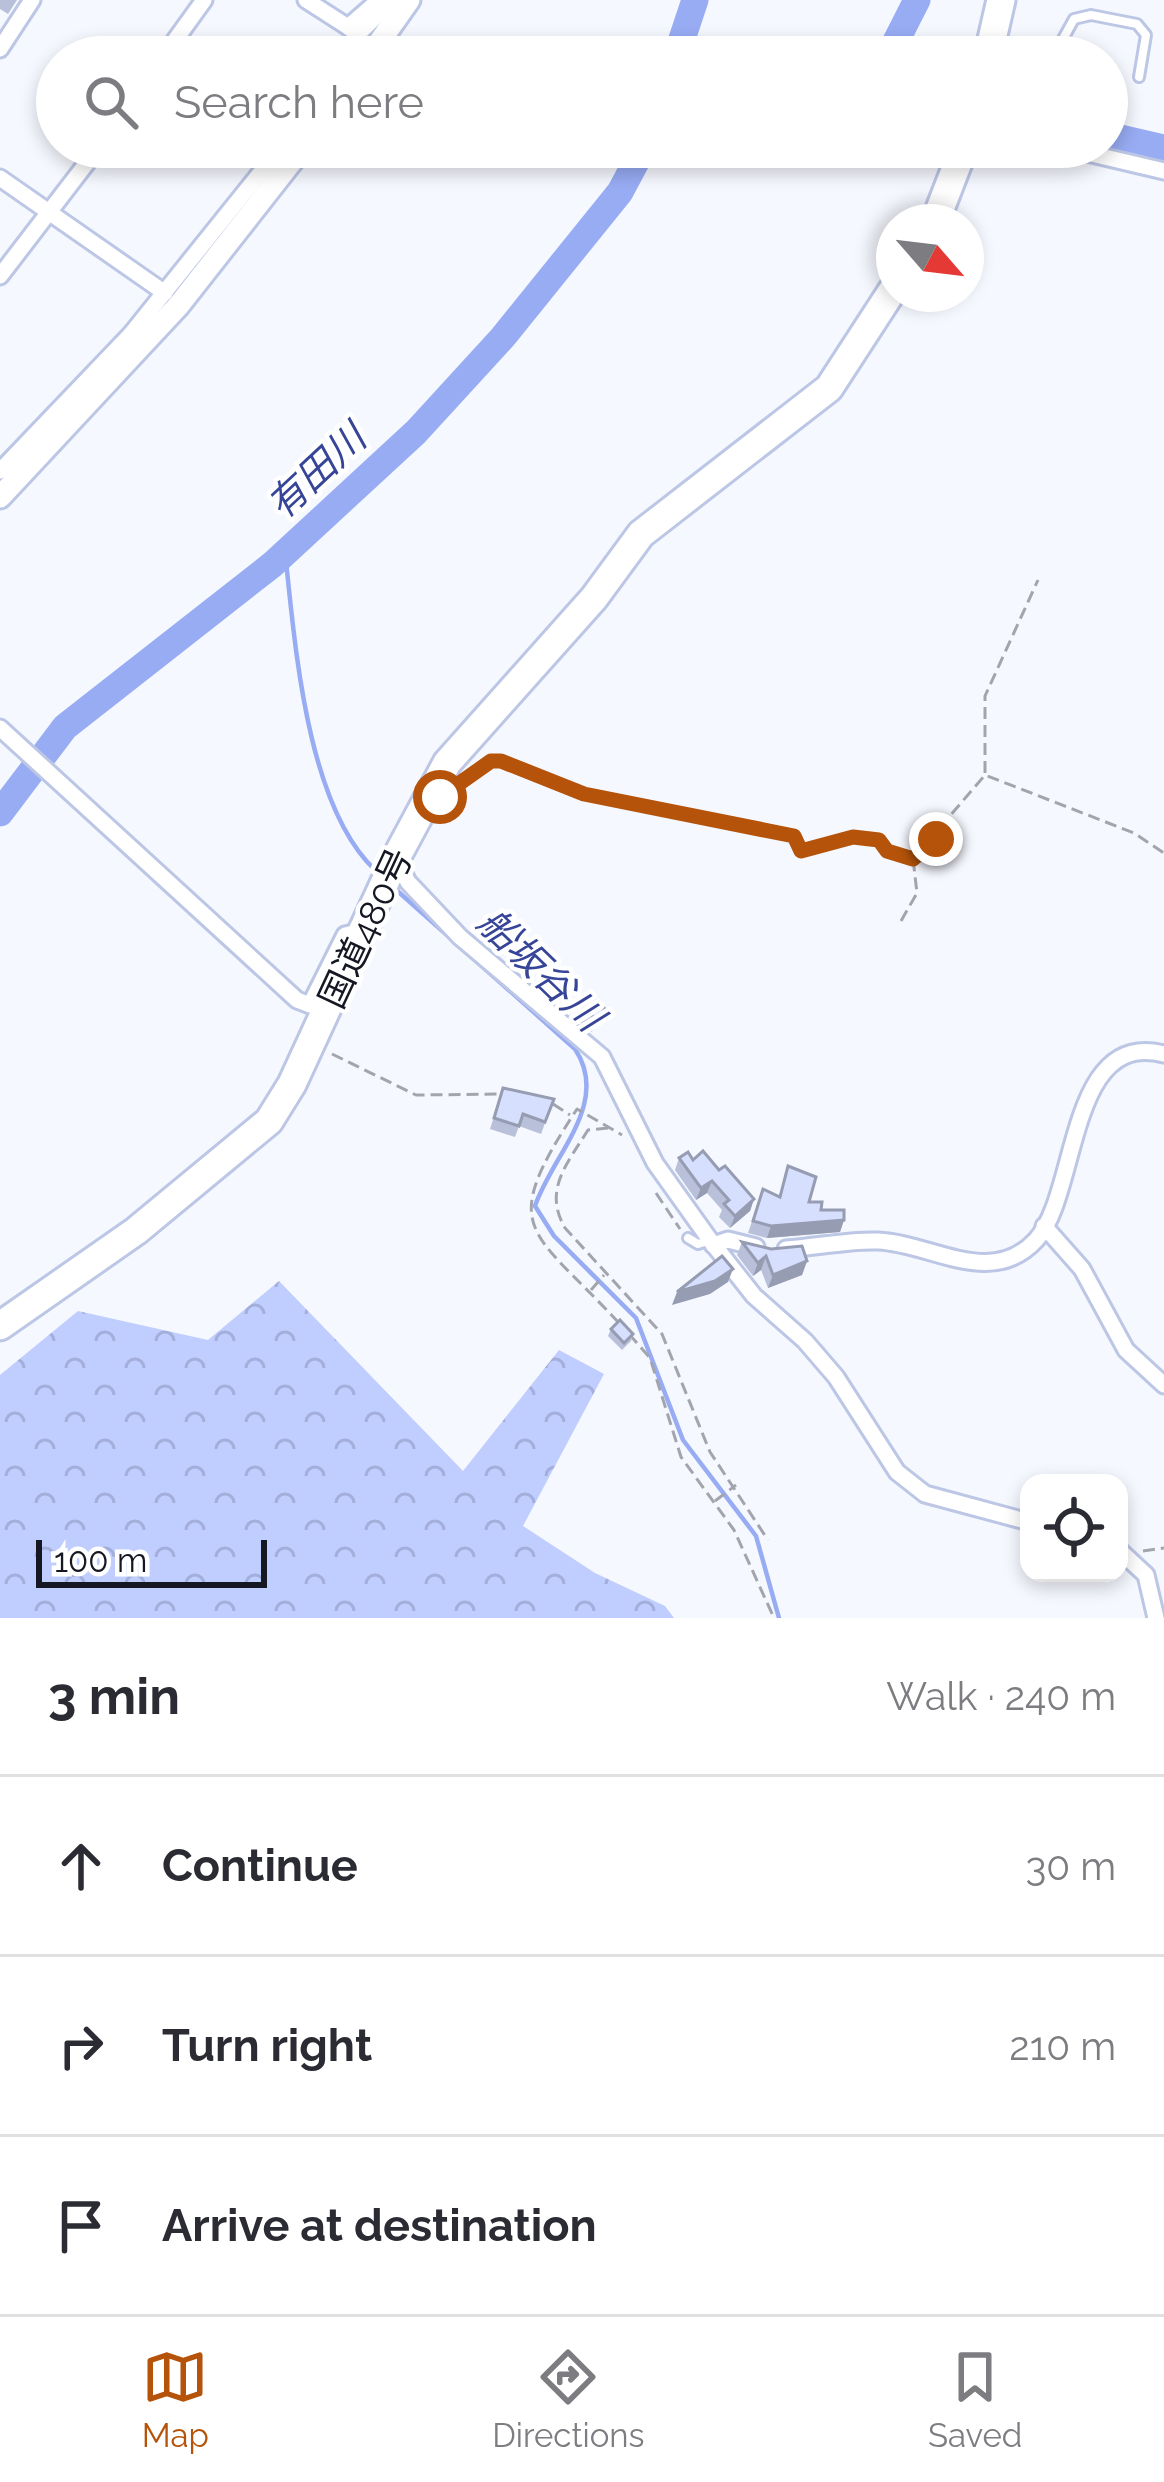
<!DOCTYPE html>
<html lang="en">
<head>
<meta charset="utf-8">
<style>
	body { margin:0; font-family:Raleway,"Noto Sans JP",sans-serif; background:#f7f7f7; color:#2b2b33 }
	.controls { position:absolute; right:36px; bottom:36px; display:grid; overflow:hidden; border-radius:24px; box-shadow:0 6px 18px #0003 }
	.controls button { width:108px; height:108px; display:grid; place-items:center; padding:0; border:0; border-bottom:3px solid #e1e1e2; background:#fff; color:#2b2b33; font:60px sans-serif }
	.compass { position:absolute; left:876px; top:204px; width:108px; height:108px; border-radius:50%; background:#fff; box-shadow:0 6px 18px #0003; rotate:118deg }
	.scale { position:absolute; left:36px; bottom:30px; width:231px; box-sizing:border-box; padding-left:12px; border:6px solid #151823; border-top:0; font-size:33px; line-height:42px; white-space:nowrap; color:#151823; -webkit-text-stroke:9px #fff; paint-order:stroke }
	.stop { position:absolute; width:36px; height:36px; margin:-27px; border:9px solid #b45309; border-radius:50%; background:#fff }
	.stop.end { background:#b45309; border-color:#fff; box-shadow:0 3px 12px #0008 }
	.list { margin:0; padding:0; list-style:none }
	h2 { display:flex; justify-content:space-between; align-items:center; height:156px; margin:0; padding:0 48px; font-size:51px }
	h2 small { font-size:39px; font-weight:400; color:#7c7c81 }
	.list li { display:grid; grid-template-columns:78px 1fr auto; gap:36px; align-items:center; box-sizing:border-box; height:180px; padding:0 48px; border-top:3px solid #e1e1e2 }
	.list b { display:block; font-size:45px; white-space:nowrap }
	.list em { font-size:39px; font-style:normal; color:#7c7c81 }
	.icon { flex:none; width:66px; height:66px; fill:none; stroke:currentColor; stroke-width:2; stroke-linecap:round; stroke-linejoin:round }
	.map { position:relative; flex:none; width:1164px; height:1618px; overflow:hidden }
	.search { position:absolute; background:#fff; box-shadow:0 6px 18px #0003; left:36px; right:36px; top:36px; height:132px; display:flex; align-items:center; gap:30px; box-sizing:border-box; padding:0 42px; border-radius:66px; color:#7c7c81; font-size:45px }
	.sheet { height:696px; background:#fff }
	nav { display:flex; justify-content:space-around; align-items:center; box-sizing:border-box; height:168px; border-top:3px solid #e1e1e2; background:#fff; font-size:33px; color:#7c7c81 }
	nav a { display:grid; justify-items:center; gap:6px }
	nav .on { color:#b45309 }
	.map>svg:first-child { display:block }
	.forest { fill:url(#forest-crowns) }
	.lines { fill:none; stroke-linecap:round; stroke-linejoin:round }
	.stream { stroke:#98acf4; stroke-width:4.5 }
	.river { stroke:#98acf4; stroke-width:27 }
	.lane-casing { stroke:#bcc6e5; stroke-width:14 }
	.street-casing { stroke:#bcc6e5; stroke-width:21 }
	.secondary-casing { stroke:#bcc6e5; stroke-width:27 }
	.highway-casing { stroke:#bcc6e5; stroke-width:33 }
	.path { stroke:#a3a5ae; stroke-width:3; stroke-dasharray:12 6; stroke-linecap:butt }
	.lane { stroke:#fff; stroke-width:8 }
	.street { stroke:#fff; stroke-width:15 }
	.secondary { stroke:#fff; stroke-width:21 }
	.highway { stroke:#fff; stroke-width:27 }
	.wall { fill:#b8c0da }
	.shaded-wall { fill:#969cb1 }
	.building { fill:#d6dffd; stroke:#969cb1; stroke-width:3 }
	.route { stroke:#b45309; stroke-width:15 }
	.labels { text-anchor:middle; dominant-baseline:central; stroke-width:9; stroke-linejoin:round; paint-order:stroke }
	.street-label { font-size:36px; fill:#151823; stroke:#fff }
	.water-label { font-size:39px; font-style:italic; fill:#374598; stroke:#fff }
</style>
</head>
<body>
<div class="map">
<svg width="1164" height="1618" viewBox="0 0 1164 1618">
	<defs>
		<pattern id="forest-crowns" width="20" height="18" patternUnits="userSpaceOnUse" patternTransform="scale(3)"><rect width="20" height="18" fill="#bfcdff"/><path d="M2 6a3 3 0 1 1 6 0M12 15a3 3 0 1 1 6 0" fill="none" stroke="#a3afda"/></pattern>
	</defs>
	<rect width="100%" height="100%" fill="#f6f8ff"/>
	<path class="forest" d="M279,1281L463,1471L559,1350L604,1374L523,1526L595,1573L665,1606L674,1618H0V1375L78,1311L208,1340Z"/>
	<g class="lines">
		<g class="stream">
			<path d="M285,552C295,643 306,806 376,871"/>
			<path d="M393,887L575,1049C611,1103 553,1154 535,1206L554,1236L636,1318L683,1440L756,1536L779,1618"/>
		</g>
		<g class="river">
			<path d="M676,57L695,0"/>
			<path d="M888,57L917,0"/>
			<path d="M1107,135L1164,148"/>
			<path d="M0,813L65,727L273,564L416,432L503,337L620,192L644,147"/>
		</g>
		<g class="lane-casing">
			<g id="lane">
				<path d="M1053,57L1074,19L1091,15L1137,24L1146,35L1139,77"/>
				<path d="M688,1238L698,1244L708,1241"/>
			</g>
		</g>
		<g class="street-casing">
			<g id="street">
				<path d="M306,0L348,27"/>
				<path d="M358,34L348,27L379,0"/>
				<path d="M0,49L32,0"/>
				<path d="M163,57L204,0"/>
				<path d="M344,57L358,34L393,0"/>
				<path d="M1062,147L1164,171"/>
				<path d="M963,152L993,147"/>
				<path d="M0,178L165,293"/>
				<path d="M0,276L99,147"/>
				<path d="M141,348L131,334L281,147"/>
				<path d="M0,471L131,334"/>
				<path d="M0,728L297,1000L310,1005L345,935L362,931"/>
				<path d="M396,858L408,882L460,937L602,1057L655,1163L710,1240L754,1296L805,1341L836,1377L897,1472L925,1494L1029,1522"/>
				<path d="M1044,1226L1082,1269L1126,1350L1164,1385"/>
				<path d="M713,1245L728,1240L756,1247"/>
				<path d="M786,1249C816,1247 848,1240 878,1241C931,1243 991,1289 1036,1240C1079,1194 1067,1029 1164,1054"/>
				<path d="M1119,1550L1146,1575L1156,1618"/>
			</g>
		</g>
		<g class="secondary-casing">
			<g id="secondary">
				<path d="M369,57L409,0"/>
				<path d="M0,497L179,305L303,147"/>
			</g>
		</g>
		<g class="highway-casing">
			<g id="highway">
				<path d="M988,57L1001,0"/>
				<path d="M935,222L964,147"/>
				<path d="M0,1326L136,1231L269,1121L292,1084L396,858L447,763L594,598L641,534L829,388L894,288"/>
			</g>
		</g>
		<g class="path">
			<path d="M985,773V696L1038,580"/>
			<path d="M461,783L491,761H501L584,794L793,836L801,851L853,837L879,840L887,851L913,859"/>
			<path d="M901,921L917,893L913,859L985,775L1134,833L1164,853"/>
			<path d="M332,1054L416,1095L504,1094"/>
			<path d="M553,1104L570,1115"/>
			<path d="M608,1128L588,1130C567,1164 543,1190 565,1228L662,1334L710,1452L768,1540"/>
			<path d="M656,1193L680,1229"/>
			<path d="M591,1290L604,1275"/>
			<path d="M619,1323C529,1226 497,1231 577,1109L622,1135"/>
			<path d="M629,1334L650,1358L681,1457L734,1530L774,1618"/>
			<path d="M715,1501L736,1485"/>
			<path d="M1143,1551L1164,1548"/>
		</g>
		<use href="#lane" class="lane"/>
		<use href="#street" class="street"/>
		<use href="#secondary" class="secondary"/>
		<use href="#highway" class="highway"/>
	</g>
	<g class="wall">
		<path d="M0,0H17L8,14L0,9Z"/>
		<path d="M583,1008L605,1009L600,1022L591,1032L578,1021Z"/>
		<path d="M503,1088L554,1099L541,1134L519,1126L515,1137L490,1129Z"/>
		<path d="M679,1158L693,1160L719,1170L754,1199L750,1211L730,1228L719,1217L722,1210L707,1193L696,1200L675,1170Z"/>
		<path d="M788,1166L809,1202L844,1220L840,1232L767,1238L748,1233L763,1189L779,1196Z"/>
		<path d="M742,1242L807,1261L802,1275L768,1288L761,1270L753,1276L737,1255Z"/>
		<path d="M611,1329L633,1334L631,1341L622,1350L608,1336Z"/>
	</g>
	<g class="shaded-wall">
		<path d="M605,1009L600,1022L591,1032L596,1019Z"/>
		<path d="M712,1181L707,1193L696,1200L701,1188Z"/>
		<path d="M754,1199L750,1211L730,1228L735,1216Z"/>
		<path d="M844,1220L840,1232L767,1238L771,1226Z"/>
		<path d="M766,1256L761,1270L753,1276L758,1263Z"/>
		<path d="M807,1261L802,1275L768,1288L773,1275Z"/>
		<path d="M733,1269L728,1282L710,1294L672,1305L677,1292Z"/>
	</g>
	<g class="building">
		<path d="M592,998L605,1009L596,1019L583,1008Z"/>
		<path d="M503,1088L554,1099L545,1122L523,1114L519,1126L494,1118Z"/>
		<path d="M703,1151L719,1170L725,1166L754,1199L735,1216L724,1204L729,1200L712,1181L701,1188L679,1158L688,1152L693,1160Z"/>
		<path d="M788,1166L816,1177L809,1202H822L821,1210H844V1220L771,1226L753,1221L763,1189L780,1197Z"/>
		<path d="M742,1242L771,1249L802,1246L807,1261L773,1275L766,1256L758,1263Z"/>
		<path d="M722,1256L733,1269L715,1281L677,1292Z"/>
		<path d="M620,1320L633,1334L624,1343L611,1329Z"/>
	</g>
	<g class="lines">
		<path class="route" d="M440,797L491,761H501L584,794L794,836L801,851L853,837L879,840L887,851L913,859L936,839"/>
	</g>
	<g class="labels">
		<g class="street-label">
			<text transform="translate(365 928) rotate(-65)">国道480号</text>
		</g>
		<g class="water-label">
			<text transform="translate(316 471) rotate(-43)">有田川</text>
			<text transform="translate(541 969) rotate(44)">船坂谷川</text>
		</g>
	</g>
</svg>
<div class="controls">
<button><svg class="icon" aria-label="locate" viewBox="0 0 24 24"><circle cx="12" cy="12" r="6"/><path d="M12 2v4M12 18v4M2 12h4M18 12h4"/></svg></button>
</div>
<svg class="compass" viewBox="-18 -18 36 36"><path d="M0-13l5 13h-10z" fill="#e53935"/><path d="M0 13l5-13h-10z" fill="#7c7c81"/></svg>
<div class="scale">100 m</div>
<div class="stop" style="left:440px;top:797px"></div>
<div class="stop end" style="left:936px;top:839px"></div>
<div class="search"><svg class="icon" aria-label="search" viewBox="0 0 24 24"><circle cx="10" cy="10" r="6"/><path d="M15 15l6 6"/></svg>Search here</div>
</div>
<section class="sheet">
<h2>3 min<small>Walk · 240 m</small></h2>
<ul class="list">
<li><svg class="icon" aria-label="ahead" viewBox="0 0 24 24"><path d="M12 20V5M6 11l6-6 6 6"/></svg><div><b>Continue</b></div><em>30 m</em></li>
<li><svg class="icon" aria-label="right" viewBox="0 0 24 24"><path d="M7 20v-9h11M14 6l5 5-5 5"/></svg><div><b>Turn right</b></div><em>210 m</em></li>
<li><svg class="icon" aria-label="arrive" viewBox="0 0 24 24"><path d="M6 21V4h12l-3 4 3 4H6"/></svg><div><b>Arrive at destination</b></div></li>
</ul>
</section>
<nav>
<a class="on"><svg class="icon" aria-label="map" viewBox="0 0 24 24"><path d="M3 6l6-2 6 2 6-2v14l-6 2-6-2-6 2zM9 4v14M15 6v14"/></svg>Map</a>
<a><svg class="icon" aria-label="directions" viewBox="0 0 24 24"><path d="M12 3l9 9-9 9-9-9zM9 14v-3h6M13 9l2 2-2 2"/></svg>Directions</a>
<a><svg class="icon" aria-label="saved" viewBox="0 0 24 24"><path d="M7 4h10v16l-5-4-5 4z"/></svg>Saved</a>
</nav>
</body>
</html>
